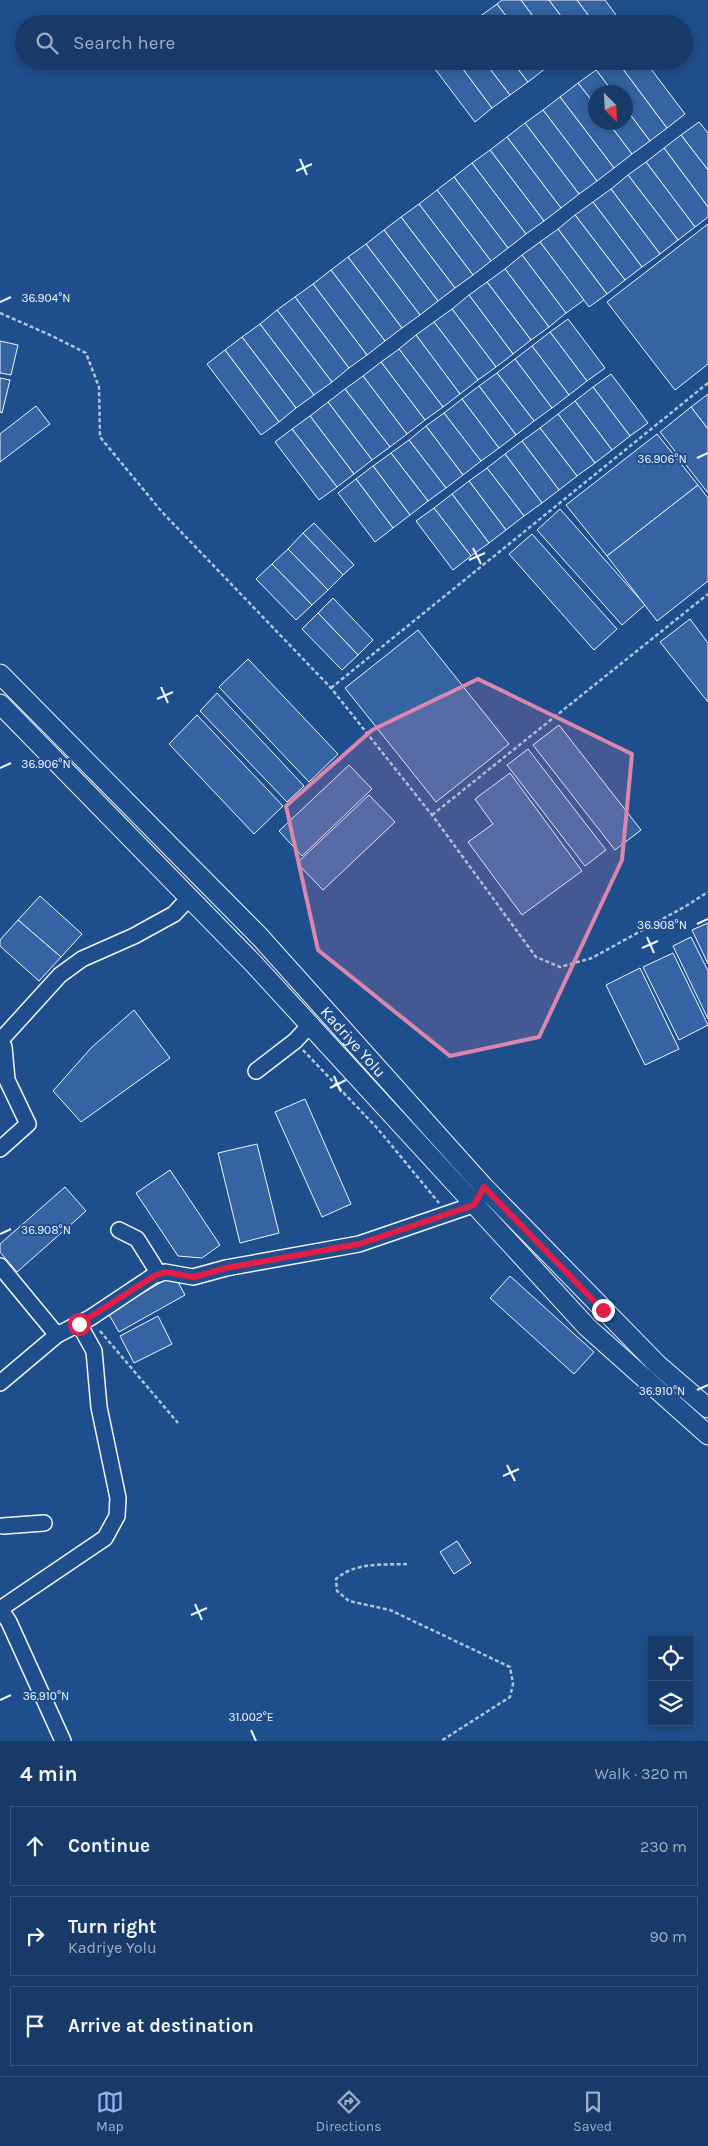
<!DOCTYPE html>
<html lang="en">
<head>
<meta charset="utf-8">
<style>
	body { margin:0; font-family:Karla,sans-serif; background:#244571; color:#f1f3f6 }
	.controls { position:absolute; right:15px; bottom:15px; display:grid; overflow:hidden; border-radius:0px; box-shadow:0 2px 12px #0003 }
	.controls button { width:45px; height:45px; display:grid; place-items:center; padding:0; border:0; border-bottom:1px solid #36547d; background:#173a69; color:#f1f3f6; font:25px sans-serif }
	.compass { position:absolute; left:588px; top:85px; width:45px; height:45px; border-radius:50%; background:#173a69; box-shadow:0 2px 12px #0003; rotate:156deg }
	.stop { position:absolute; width:15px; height:15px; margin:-11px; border:4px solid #e11d48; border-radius:50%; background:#fff }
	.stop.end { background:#e11d48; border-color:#fff; box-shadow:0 1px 5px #0008 }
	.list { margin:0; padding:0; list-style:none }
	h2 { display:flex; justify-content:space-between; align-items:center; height:65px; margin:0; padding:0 20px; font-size:21px }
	h2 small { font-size:16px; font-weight:400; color:#9eadc0 }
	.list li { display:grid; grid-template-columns:32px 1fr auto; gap:15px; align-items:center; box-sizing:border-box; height:80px; margin:0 10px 10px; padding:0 10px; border:1px solid #36547d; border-radius:0px }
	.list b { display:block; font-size:19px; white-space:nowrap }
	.list p { margin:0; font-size:16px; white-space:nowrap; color:#9eadc0 }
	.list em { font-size:16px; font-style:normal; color:#9eadc0 }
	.icon { flex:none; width:28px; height:28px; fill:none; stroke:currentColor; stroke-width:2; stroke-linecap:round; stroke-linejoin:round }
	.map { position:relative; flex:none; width:708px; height:1741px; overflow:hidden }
	.search { position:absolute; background:#173a69; box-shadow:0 2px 12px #0003; left:15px; right:15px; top:15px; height:55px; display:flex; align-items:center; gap:12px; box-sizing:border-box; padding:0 18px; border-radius:28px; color:#9eadc0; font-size:19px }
	.sheet { height:335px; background:#173a69 }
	nav { display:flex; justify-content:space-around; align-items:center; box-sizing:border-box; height:70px; border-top:1px solid #36547d; background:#173a69; font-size:14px; color:#9eadc0 }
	nav a { display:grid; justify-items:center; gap:2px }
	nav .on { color:#95b2f1 }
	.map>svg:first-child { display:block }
	.building { fill:#3563a3; stroke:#f2f6ff }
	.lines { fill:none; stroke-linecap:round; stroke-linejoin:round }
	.minor-casing { stroke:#f2f6ff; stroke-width:18 }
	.major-casing { stroke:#f2f6ff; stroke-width:21 }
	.path { stroke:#b3c4dc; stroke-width:2.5; stroke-dasharray:4 2.5; stroke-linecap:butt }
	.minor { stroke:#1f4e8c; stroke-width:15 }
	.major { stroke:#1f4e8c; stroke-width:19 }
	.route { stroke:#e11d48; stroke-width:6 }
	.marked { fill:#da87ad; fill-opacity:0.2; stroke:#da87ad; stroke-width:4; stroke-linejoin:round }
	.ticks { fill:none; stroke:#f2f6ff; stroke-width:2 }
	.labels { text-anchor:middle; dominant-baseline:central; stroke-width:4; stroke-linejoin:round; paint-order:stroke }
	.street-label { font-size:16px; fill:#f2f6ff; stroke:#1f4e8c }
	.ticks-label { font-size:12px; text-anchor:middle; fill:#f2f6ff; stroke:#1f4e8c; stroke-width:4; stroke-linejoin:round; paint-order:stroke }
</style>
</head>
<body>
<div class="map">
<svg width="708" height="1741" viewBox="0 0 708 1741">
	<rect width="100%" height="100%" fill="#1f4e8c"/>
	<g class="building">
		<path d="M502,0H521L539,24H512L497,4Z"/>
		<path d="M521,0H549L567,24H539Z"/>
		<path d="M549,0H577L595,24H567Z"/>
		<path d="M577,0H605L616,15L605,24H595Z"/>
		<path d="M497,4L512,24H484L479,17Z"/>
		<path d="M429,61H457L492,108L475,122Z"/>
		<path d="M457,61H484L510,95L492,108Z"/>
		<path d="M484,61H512L528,82L510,95Z"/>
		<path d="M512,61H540L546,68L528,82Z"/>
		<path d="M607,61H617L667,128L650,141L626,109V92H613L596,70Z"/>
		<path d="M617,61H645L685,114L667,128Z"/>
		<path d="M596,70L613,92H596V106L578,83Z"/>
		<path d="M578,83L596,106V122H608L632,154L614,168L560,97Z"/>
		<path d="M560,97L614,168L597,181L543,110Z"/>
		<path d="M626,109L650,141L632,154L608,122H626Z"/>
		<path d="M543,110L597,181L579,194L525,123Z"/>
		<path d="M699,122L708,133V170L681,135Z"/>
		<path d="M525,123L579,194L561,208L507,137Z"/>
		<path d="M681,135L708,170V207L664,148Z"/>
		<path d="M507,137L561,208L544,221L490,150Z"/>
		<path d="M664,148L708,207V217L695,227L646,162Z"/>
		<path d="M490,150L544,221L526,234L472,163Z"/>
		<path d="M646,162L695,227L678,240L628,175Z"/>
		<path d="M472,163L526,234L508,248L454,177Z"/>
		<path d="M628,175L678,240L660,254L611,189Z"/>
		<path d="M454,177L508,248L491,261L437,190Z"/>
		<path d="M611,189L660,254L642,267L593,202Z"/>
		<path d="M437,190L491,261L473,275L419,204Z"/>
		<path d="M593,202L642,267L625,280L575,215Z"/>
		<path d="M419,204L473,275L455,288L401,217Z"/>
		<path d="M575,215L625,280L607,294L558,229Z"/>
		<path d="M401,217L455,288L438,301L384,230Z"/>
		<path d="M708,224V364L675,390L607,302Z"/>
		<path d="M558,229L607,294L589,307L540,242Z"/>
		<path d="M384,230L438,301L420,315L366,244Z"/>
		<path d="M540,242L584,300L566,313L522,255Z"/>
		<path d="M366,244L420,315L402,328L348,257Z"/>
		<path d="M522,255L566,313L549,327L505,269Z"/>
		<path d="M348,257L402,328L385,341L331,270Z"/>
		<path d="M505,269L549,327L531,340L487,282Z"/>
		<path d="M331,270L385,341L367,355L313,284Z"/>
		<path d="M487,282L531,340L513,354L469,295Z"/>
		<path d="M313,284L367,355L349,368L295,297Z"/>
		<path d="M469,295L513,354L496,367L452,309Z"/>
		<path d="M295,297L349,368L332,382L277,310Z"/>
		<path d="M452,309L496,367L478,380L434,322Z"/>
		<path d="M277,310L332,382L314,395L260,324Z"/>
		<path d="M568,319L605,368L587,381L550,332Z"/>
		<path d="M434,322L478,380L460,394L416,335Z"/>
		<path d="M260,324L314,395L296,408L242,337Z"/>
		<path d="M550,332L587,381L569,395L532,346Z"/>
		<path d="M416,335L460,394L443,407L399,349Z"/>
		<path d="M242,337L296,408L279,422L225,350Z"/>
		<path d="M0,341L18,345L11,375L0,373Z"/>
		<path d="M532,346L569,395L552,408L515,359Z"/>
		<path d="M399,349L443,407L425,420L381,362Z"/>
		<path d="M225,350L279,422L261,435L207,364Z"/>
		<path d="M515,359L552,408L534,421L497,373Z"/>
		<path d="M381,362L425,420L407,434L363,376Z"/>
		<path d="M497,373L534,421L516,435L479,386Z"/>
		<path d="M611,374L648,423L630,436L593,387Z"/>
		<path d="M363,376L407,434L390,447L345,389Z"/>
		<path d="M0,378L10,380L2,413L0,412Z"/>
		<path d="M479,386L516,435L499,448L462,399Z"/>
		<path d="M593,387L630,436L612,450L575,401Z"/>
		<path d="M345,389L390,447L372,460L328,402Z"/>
		<path d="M708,394V429L691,407Z"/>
		<path d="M462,399L499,448L481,461L444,413Z"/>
		<path d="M575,401L612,450L595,463L558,414Z"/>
		<path d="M328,402L372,460L354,474L310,416Z"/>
		<path d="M36,406L50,424L0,462V434Z"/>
		<path d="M691,407L708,429V493L660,432Z"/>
		<path d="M444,413L481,461L463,475L426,426Z"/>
		<path d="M558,414L595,463L577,476L540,428Z"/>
		<path d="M310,416L354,474L337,487L292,429Z"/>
		<path d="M426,426L463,475L446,488L409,440Z"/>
		<path d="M540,428L577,476L559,490L522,441Z"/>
		<path d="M292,429L337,487L319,500L275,442Z"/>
		<path d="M657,434L698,485L607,556L566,505Z"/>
		<path d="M409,440L446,488L428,501L391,453Z"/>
		<path d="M522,441L559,490L542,503L505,454Z"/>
		<path d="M391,453L428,501L410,515L373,466Z"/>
		<path d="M505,454L542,503L524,516L487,468Z"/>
		<path d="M373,466L410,515L393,528L356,479Z"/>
		<path d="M487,468L524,516L506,530L469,481Z"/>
		<path d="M356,479L393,528L375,542L338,493Z"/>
		<path d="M469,481L506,530L489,543L452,494Z"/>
		<path d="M698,485L708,498V581L657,621L607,556Z"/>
		<path d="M452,494L489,543L471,556L434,508Z"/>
		<path d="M434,508L471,556L453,570L416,521Z"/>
		<path d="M560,509L645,605L622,625L537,530Z"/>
		<path d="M314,523L354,565L343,575L303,533Z"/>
		<path d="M303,533L343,575L328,590L288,549Z"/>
		<path d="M532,534L617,629L594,650L509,554Z"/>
		<path d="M288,549L328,590L312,605L272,564Z"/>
		<path d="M272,564L312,605L296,620L256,579Z"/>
		<path d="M333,598L373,640L358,655L318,613Z"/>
		<path d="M318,613L358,655L342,670L302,629Z"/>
		<path d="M690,619L708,643V702L660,642Z"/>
		<path d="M418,630L509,744L436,802L345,688Z"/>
		<path d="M248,659L338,754L309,782L219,687Z"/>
		<path d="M217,693L304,786L287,802L200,711Z"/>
		<path d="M197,715L283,806L254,834L169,744Z"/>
		<path d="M559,725L641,830L615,850L533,745Z"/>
		<path d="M528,749L606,850L585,866L507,765Z"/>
		<path d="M349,765L372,789L302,856L279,831Z"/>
		<path d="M510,773L582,871L522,915L468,842L493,824L475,799Z"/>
		<path d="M369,795L395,822L323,890L297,863Z"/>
		<path d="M40,896L82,934L61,957L18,920Z"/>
		<path d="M18,920L61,957L39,981L0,946V940Z"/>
		<path d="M708,923V964L692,930Z"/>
		<path d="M691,937L708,971V1019L673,946Z"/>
		<path d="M673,953L708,1025L679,1040L643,967Z"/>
		<path d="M640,968L679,1049L645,1065L606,985Z"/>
		<path d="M134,1010L170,1058L81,1122L53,1091L91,1048Z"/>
		<path d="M305,1099L351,1204L322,1217L275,1112Z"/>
		<path d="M257,1144L279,1233L240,1243L218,1153Z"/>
		<path d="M170,1170L220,1245L202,1258L178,1256L136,1193Z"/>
		<path d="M65,1187L86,1211L17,1272L0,1252V1244Z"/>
		<path d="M510,1276L594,1352L574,1374L490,1298Z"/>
		<path d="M167,1279L177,1280L185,1295L119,1332L108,1313Z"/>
		<path d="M158,1316L172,1344L134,1363L120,1336Z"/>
		<path d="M457,1541L471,1563L454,1574L440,1552Z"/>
	</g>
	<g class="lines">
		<g class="minor-casing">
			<g id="minor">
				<path d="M0,1041L60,975L82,959L134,936L174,914L189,898"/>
				<path d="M0,1046L4,1047L7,1080L28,1124L0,1149"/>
				<path d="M256,1071L295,1041L310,1025"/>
				<path d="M119,1230L137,1239L159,1274"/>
				<path d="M0,1266L57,1335"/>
				<path d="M0,1383L57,1335L90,1318L153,1276L165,1272L193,1277L226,1268L359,1244L473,1205L479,1197"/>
				<path d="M3,1526L44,1523"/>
				<path d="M0,1608L9,1622L63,1741"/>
				<path d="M0,1609L105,1538L117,1516L118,1498L99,1407L94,1351L79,1324"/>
			</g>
		</g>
		<g class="major-casing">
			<g id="major">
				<path id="s1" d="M0,674L260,937L484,1187L658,1365L708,1408"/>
				<path d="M0,704L253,963L587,1327L708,1435"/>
			</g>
		</g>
		<g class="path">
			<path d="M0,313L50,335L86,353L99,387L100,437L162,512L331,688L432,815L536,957L560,967L592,958L686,906L708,892"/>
			<path d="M331,688L708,383"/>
			<path d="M432,815L708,594"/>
			<path d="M303,1050L378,1129L439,1203"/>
			<path d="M100,1331L178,1423"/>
			<path d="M407,1564C383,1565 355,1562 336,1579L337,1591L349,1601L390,1610L510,1667L513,1684L510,1697L441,1741"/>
		</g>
		<use href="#minor" class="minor"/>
		<use href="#major" class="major"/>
	</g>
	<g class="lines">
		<path class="route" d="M79,1324L154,1276L165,1272L194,1277L226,1268L359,1244L474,1205L484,1187L603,1310"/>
	</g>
	<path class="marked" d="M478,679L632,754L622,860L539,1037L450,1056L318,950L286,806L372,730Z"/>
	<path class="ticks" d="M300,159L307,175M296,171L312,164M0,302L11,297M697,458L708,453M473,548L481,564M469,560L485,553M161,687L168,703M157,699L173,692M0,768L11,763M697,924L708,919M647,937L654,953M642,948L658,941M334,1076L341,1092M330,1088L346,1080M0,1234L11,1229M697,1390L708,1385M507,1465L515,1481M503,1476L519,1469M195,1604L202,1620M191,1615L207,1608M0,1700L11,1695M251,1730L256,1741"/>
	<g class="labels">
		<g class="street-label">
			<text stroke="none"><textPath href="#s1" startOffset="510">Kadriye Yolu</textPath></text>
		</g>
	</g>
	<g class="ticks-label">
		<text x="46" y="302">36.904°N</text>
		<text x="662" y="463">36.906°N</text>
		<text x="46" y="768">36.906°N</text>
		<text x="662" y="929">36.908°N</text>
		<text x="46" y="1234">36.908°N</text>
		<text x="662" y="1395">36.910°N</text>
		<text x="46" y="1700">36.910°N</text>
		<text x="251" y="1721">31.002°E</text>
	</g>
</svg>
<div class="controls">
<button><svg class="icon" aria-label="locate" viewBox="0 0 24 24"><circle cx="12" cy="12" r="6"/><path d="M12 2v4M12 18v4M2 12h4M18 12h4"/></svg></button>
<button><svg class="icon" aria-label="layers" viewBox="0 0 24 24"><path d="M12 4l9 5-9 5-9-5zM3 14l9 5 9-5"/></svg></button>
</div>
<svg class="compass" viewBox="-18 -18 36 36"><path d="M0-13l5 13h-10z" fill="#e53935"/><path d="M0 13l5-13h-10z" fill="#9eadc0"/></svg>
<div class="stop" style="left:79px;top:1324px"></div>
<div class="stop end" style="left:603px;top:1310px"></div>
<div class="search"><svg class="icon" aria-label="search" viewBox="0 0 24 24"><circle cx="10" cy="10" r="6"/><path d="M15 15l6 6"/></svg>Search here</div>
</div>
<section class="sheet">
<h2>4 min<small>Walk · 320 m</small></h2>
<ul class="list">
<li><svg class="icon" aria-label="ahead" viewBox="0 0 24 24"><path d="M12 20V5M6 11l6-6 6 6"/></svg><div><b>Continue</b></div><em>230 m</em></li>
<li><svg class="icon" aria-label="right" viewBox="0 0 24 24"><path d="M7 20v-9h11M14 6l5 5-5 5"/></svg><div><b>Turn right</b><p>Kadriye Yolu</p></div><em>90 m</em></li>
<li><svg class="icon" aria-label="arrive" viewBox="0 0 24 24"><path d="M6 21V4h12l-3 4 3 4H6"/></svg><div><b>Arrive at destination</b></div></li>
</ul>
</section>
<nav>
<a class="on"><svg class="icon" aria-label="map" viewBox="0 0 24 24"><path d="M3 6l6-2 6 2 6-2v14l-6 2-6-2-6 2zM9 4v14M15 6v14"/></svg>Map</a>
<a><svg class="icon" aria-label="directions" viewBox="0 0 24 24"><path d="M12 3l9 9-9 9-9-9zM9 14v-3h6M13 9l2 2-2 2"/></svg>Directions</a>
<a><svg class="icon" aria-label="saved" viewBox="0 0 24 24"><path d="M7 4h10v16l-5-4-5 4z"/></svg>Saved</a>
</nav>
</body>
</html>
